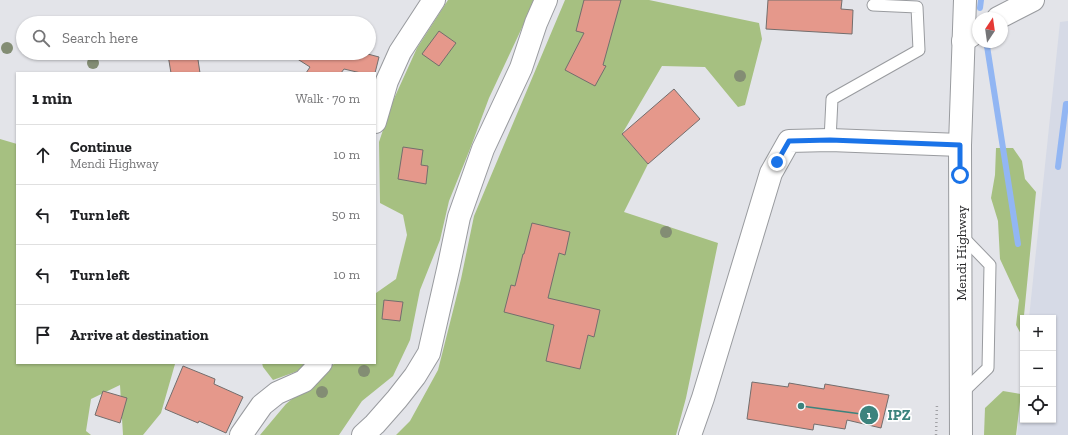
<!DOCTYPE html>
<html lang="en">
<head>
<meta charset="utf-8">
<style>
	body { margin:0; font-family:"Zilla Slab",serif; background:#f2f2f2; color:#202124 }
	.controls { position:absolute; right:12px; bottom:12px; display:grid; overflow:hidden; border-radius:0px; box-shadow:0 1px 3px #0004 }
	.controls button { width:36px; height:36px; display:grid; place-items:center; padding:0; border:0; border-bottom:1px solid #e0e0e0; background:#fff; color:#202124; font:20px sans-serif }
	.compass { position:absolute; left:972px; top:12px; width:36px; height:36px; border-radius:50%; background:#fff; box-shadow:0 1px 3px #0004; rotate:13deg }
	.stop { position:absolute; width:12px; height:12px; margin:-9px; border:3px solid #1a73e8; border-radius:50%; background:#fff }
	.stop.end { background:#1a73e8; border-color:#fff; box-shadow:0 1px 4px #0008 }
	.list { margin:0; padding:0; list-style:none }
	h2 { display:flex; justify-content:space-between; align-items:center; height:52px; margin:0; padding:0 16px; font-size:17px }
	h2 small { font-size:13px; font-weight:400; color:#757577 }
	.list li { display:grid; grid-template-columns:26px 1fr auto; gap:12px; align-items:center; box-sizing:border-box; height:60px; padding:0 16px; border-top:1px solid #e0e0e0 }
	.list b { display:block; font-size:15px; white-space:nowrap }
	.list p { margin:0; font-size:13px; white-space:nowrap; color:#757577 }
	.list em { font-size:13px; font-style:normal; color:#757577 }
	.icon { flex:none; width:22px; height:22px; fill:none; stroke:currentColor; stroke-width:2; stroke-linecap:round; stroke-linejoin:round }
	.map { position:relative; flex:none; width:1068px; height:435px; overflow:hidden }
	.search { position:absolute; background:#fff; box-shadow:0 1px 3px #0004; left:16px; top:16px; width:360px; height:44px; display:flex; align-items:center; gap:10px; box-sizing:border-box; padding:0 14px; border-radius:22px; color:#757577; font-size:15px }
	.panel { position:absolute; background:#fff; box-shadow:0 1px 3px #0004; left:16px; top:72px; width:360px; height:292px; border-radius:0px }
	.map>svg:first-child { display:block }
	.built { fill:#d6dae6 }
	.green { fill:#a6c081 }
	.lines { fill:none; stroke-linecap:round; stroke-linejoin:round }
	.stream { stroke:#92b6f3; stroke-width:6 }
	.building { fill:#e5988b; stroke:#736e6d }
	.lane-casing { stroke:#999b9f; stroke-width:13 }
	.street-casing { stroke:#999b9f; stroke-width:24 }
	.secondary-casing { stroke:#999b9f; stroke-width:24 }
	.path { stroke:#a1a1a5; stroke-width:2.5; stroke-dasharray:1 3; stroke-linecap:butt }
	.lane { stroke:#fff; stroke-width:11 }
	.street { stroke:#fff; stroke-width:22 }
	.secondary { stroke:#fff; stroke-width:22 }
	.tree { fill:#838d74 }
	.route { stroke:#1a73e8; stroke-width:5 }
	.labels { text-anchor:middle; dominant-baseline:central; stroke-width:3.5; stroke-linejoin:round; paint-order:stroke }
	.street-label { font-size:14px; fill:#2b2b2d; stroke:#fff }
	.leader { fill:none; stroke:#3c837d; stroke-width:1.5 }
	.callout-dot { fill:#3c837d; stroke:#fff; stroke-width:1.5 }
	.mark-label { font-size:12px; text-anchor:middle; font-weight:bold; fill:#fff }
	.callout-label { font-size:15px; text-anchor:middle; font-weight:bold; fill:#3c837d; stroke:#fff; stroke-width:3.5; stroke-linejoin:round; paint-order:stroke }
</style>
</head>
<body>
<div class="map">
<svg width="1068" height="435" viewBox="0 0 1068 435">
	<rect width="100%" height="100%" fill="#e3e4e9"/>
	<path class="built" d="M1068,21V435H1017L1023,379V420H1053V318H1029L1060,22Z"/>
	<g class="green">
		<path d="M448,0H535L489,98L470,149L449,201L440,240L420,290L410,340L393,376L362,401L339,435H260L286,404L335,363H375V295L376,293L396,279L407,235L403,215L380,203L379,142L392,103L417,48Z"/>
		<path d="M565,0H649L759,23L762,39L745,105L738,107L705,67L662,66L622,134L648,164L624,212L718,243L686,398L676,435H396L410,421L438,370L461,279L474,216Z"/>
		<path d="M0,139L17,144V363H186L175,364L161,413L143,435H123L120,385L91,399L86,431L91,435H0Z"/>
		<path d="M996,148H1013L1022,161L1025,179L1036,192L1022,336L1016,325L1019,300L1000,259L998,221L991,198L995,175Z"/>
		<path d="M262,363H310L309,367L273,380L263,367Z"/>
		<path d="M1003,391L1021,394L1016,435H984L985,408Z"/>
	</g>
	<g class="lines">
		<g class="stream">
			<path d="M980,8L981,0"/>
			<path d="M987,46L1018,244"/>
			<path d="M1058,167L1066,104H1068"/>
		</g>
	</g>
	<g class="building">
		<path d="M584,0H621L603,65L606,66L595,86L565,70L584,33L576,31Z"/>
		<path d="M768,0H842L841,9L853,10L852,34L766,29Z"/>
		<path d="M439,31L456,43L439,66L422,54Z"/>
		<path d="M180,53H197L200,73H171L168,55Z"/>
		<path d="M288,53H364L379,57L375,73H361L344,69L341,73H306L310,67Z"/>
		<path d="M674,89L700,119L648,164L622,134Z"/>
		<path d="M403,147L423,150L421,165L428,166L426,184L398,179Z"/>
		<path d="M532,223L570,232L565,255L559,253L548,298L600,310L594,337L588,335L580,369L546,361L554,325L504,312L511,285L515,286L523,254H524Z"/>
		<path d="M384,300L403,302L400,321L382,319Z"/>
		<path d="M183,366L215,379L214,384L243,397L226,433L199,421L198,423L165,409Z"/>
		<path d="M752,382L788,387L789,383L824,389L825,384L889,395L881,428L847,420L845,429L814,424L813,430L747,419Z"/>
		<path d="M103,391L127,398L120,423L95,415Z"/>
	</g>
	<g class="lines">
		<g class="lane-casing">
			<g id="lane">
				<path d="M830,140L832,99L919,50L917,7L873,5"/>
				<path d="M961,235L990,265L988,368L962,393"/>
			</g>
		</g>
		<g class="street-casing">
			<g id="street">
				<path d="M998,18L1033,0"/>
				<path d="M963,41L978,31"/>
				<path d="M375,122L387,81L400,52L434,0"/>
				<path d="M241,435L262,405L277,393L304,381L321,363"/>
				<path d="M363,435L375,424L397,399L415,376L429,353L449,265L459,217L483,149L521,68L536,23L546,0"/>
				<path d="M690,435L703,398L771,173L789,141L830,140L960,145"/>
			</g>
		</g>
		<g class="secondary-casing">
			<path id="secondary" d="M961,435L960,145L965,0"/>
		</g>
		<path class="path" d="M936,435L937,404"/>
		<use href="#lane" class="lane"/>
		<use href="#street" class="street"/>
		<use href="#secondary" class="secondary"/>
	</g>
	<g class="tree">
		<circle cx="7" cy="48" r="6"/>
		<circle cx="93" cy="63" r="6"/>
		<circle cx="740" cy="76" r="6"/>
		<circle cx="666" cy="232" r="6"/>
		<circle cx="364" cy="371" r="6"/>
		<circle cx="322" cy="392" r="6"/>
	</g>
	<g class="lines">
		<path class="route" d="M777,162L789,141L830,140L960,145V175"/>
	</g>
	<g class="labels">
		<g class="street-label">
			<text transform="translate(961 253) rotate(-90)">Mendi Highway</text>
		</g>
	</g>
	<path class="leader" d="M801 406L869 415"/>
	<g class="callout-dot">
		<circle cx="801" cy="406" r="4"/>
		<circle cx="869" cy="415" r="10"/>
	</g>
	<g class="mark-label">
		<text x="869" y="419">1</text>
	</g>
	<g class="callout-label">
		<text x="899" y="420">IPZ</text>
	</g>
</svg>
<div class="controls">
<button>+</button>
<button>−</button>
<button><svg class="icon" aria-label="locate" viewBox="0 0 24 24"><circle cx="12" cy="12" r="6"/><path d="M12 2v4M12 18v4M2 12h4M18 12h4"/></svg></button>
</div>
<svg class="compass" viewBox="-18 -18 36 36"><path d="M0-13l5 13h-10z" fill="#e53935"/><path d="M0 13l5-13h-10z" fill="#757577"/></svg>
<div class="stop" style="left:960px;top:175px"></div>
<div class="stop end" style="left:777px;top:162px"></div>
<div class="search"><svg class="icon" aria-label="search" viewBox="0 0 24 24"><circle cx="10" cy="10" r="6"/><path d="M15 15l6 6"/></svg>Search here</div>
<section class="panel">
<h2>1 min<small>Walk · 70 m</small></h2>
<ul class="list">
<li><svg class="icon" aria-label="ahead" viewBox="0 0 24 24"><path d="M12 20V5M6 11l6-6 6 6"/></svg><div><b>Continue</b><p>Mendi Highway</p></div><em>10 m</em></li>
<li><svg class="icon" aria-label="left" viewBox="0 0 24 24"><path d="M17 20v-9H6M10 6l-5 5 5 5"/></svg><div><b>Turn left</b></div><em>50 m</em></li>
<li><svg class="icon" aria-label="left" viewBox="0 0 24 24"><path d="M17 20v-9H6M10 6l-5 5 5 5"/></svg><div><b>Turn left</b></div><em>10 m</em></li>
<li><svg class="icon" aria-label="arrive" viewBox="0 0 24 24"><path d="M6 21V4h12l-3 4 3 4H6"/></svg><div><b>Arrive at destination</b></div></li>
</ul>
</section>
</div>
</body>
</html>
